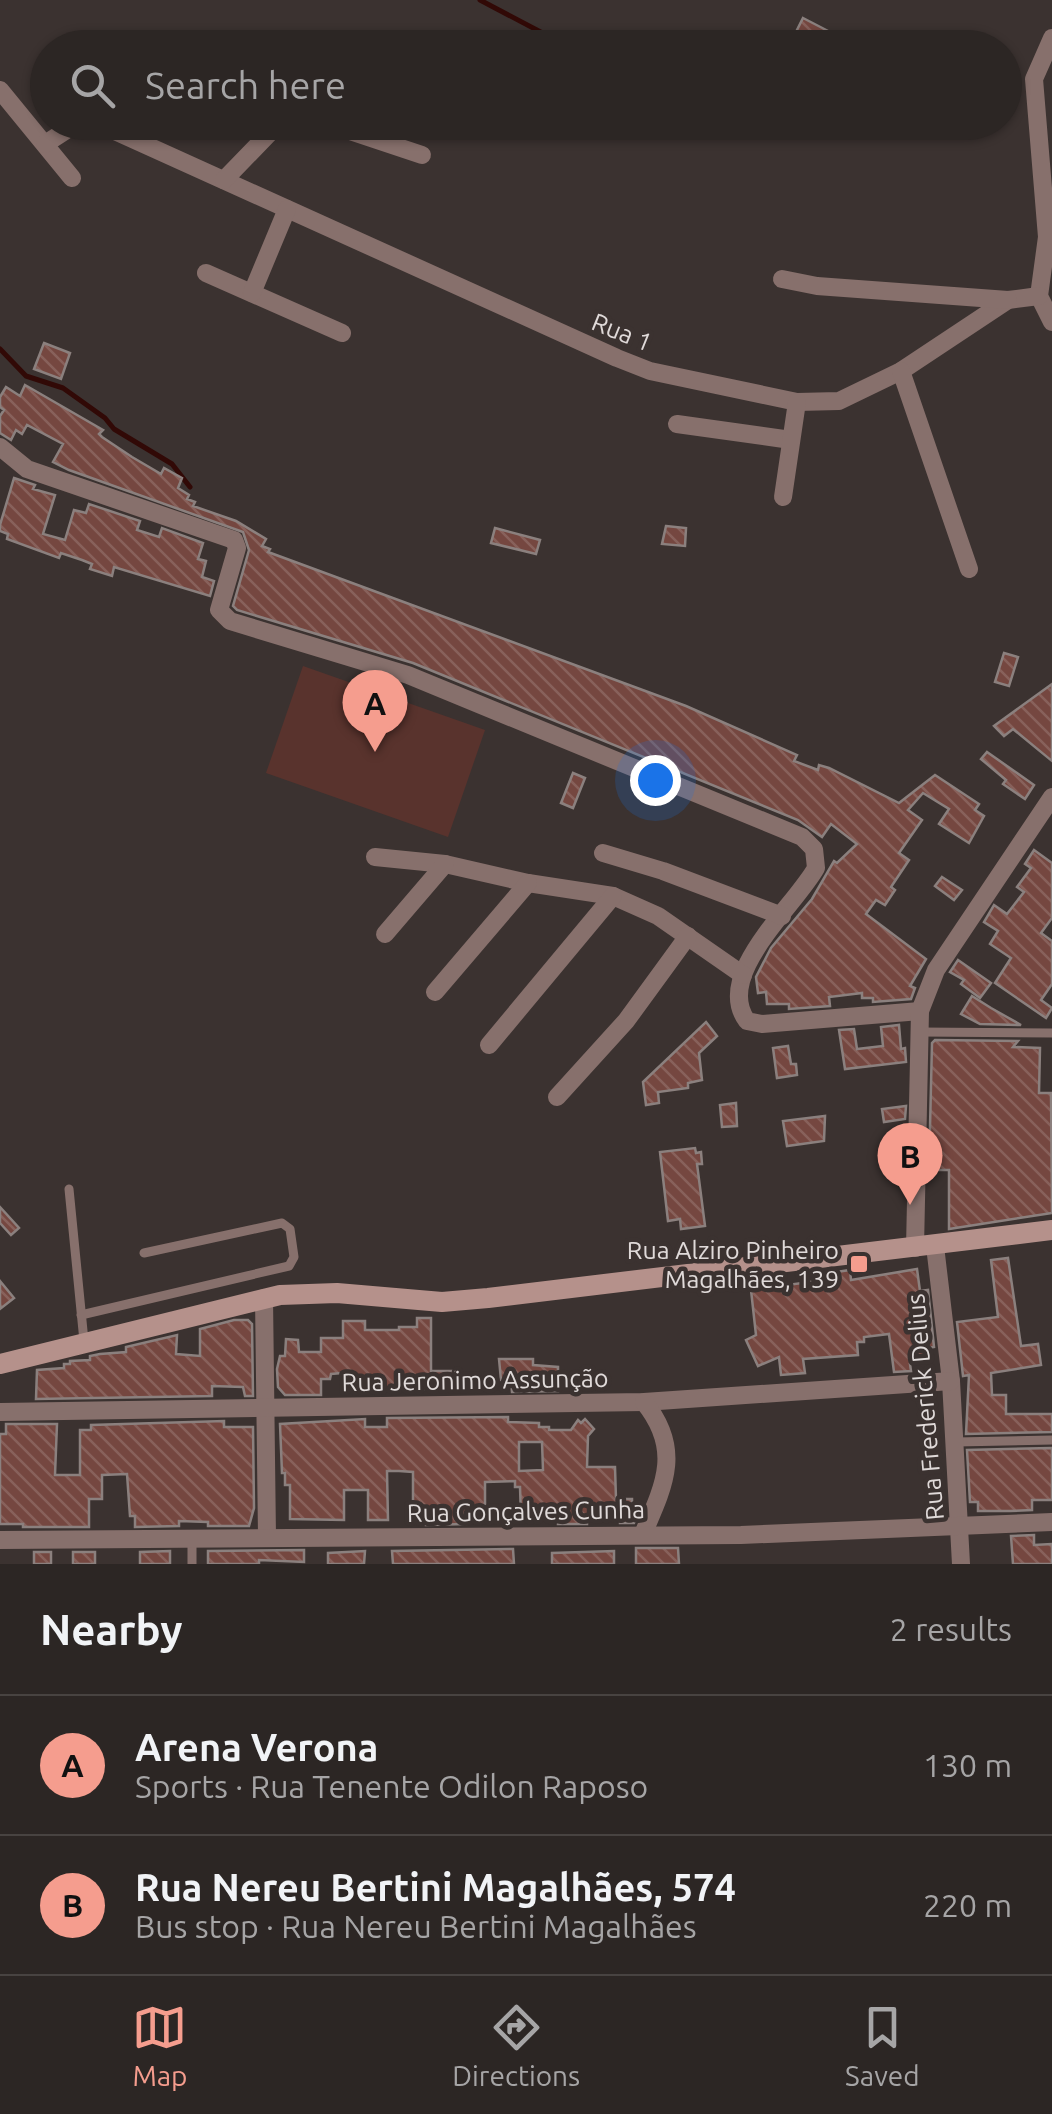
<!DOCTYPE html>
<html lang="en">
<head>
<meta charset="utf-8">
<style>
	body { margin:0; font-family:Ubuntu,sans-serif; background:#342e2c; color:#f1f3f6 }
	.you { position:absolute; left:655px; top:780px; width:35px; height:35px; margin:-25px; border:8px solid #fff; border-radius:50%; background:#1a73e8; box-shadow:0 0 0 15px #1a73e833 }
	.badge { display:grid; place-items:center; width:65px; height:65px; border-radius:50%; background:#f59d8e; color:#111; font-size:32px; font-weight:700 }
	.pin { position:absolute; translate:-50% -82px; filter:drop-shadow(0 2px 5px #0008) }
	.pin::after { content:''; position:absolute; top:52px; width:35px; height:30px; background:inherit; clip-path:polygon(0 0,100% 0,50% 100%) }
	.list { margin:0; padding:0; list-style:none }
	h2 { display:flex; justify-content:space-between; align-items:center; height:130px; margin:0; padding:0 40px; font-size:42px }
	h2 small { font-size:32px; font-weight:400; color:#a6a5a6 }
	.list li { display:grid; grid-template-columns:65px 1fr auto; gap:30px; align-items:center; box-sizing:border-box; height:140px; padding:0 40px; border-top:2px solid #484341 }
	.list b { display:block; font-size:38px; white-space:nowrap }
	.list p { margin:0; font-size:32px; white-space:nowrap; color:#a6a5a6 }
	.list em { font-size:32px; font-style:normal; color:#a6a5a6 }
	.icon { flex:none; width:55px; height:55px; fill:none; stroke:currentColor; stroke-width:2; stroke-linecap:round; stroke-linejoin:round }
	.map { position:relative; flex:none; width:1052px; height:1564px; overflow:hidden }
	.search { position:absolute; background:#2c2624; box-shadow:0 2px 8px #0004; left:30px; right:30px; top:30px; height:110px; display:flex; align-items:center; gap:25px; box-sizing:border-box; padding:0 35px; border-radius:55px; color:#a6a5a6; font-size:38px }
	.sheet { height:410px; background:#2c2624 }
	nav { display:flex; justify-content:space-around; align-items:center; box-sizing:border-box; height:140px; border-top:2px solid #484341; background:#2c2624; font-size:28px; color:#a6a5a6 }
	nav a { display:grid; justify-items:center; gap:5px }
	nav .on { color:#f59d8e }
	.map>svg:first-child { display:block }
	.pitch { fill:#59332d }
	.lines { fill:none; stroke-linecap:round; stroke-linejoin:round }
	.stream { stroke:#310906; stroke-width:5 }
	.building { fill:url(#building-back-hatch); stroke:#8b807e; stroke-width:2.5; fill-rule:evenodd }
	.lane { stroke:#87706c; stroke-width:9 }
	.street { stroke:#87706c; stroke-width:18 }
	.secondary { stroke:#b5918b; stroke-width:20 }
	.poi-dot { fill:#f59d8e; stroke:#3b3230; stroke-width:4 }
	.labels { text-anchor:middle; dominant-baseline:central; stroke-width:9; stroke-linejoin:round; paint-order:stroke }
	.street-label { font-size:25px; fill:#e0dad9; stroke:#3b3230 }
	.poi-label { font-size:25px; fill:#e0dad9; stroke:#3b3230; text-anchor:end }
</style>
</head>
<body>
<div class="map">
<svg width="1052" height="1564" viewBox="0 0 1052 1564">
	<defs>
		<pattern id="building-back-hatch" width="6" height="6" patternUnits="userSpaceOnUse" patternTransform="scale(2.5)"><rect width="6" height="6" fill="#754740"/><path d="M-1 5l2 2M0 0l6 6M5-1l2 2" fill="none" stroke="#88615b"/></pattern>
	</defs>
	<rect width="100%" height="100%" fill="#3b3230"/>
	<path class="pitch" d="M303,666L485,730L448,837L266,773Z"/>
	<g class="lines">
		<g class="stream">
			<path d="M480,0L571,48"/>
			<path d="M0,349L26,376L63,388L105,418L114,429L172,464L190,487"/>
		</g>
	</g>
	<g class="building">
		<path d="M803,18L861,48H827L796,32Z"/>
		<path d="M44,343L70,353L61,379L34,369Z"/>
		<path d="M25,385L103,430L99,434L102,437L132,457L161,474L164,468L182,478L178,488L189,495L187,499L195,502L193,506L236,521L266,539L262,546L270,549L268,552L686,706L797,755L794,761L818,770L819,765L829,768L899,803L935,775L979,804L975,810L984,816L969,843L939,824L949,809L923,793L908,810L922,820L899,853L909,860L891,887L895,890L885,905L876,900L866,914L926,959L910,986L915,988L911,999L873,1002V998H862V993L829,997L830,1006L789,1009V1004H767L766,992L758,993L756,977L771,948L812,899L834,861L837,863L857,844L831,824L822,837L798,820L413,663L237,610L233,606L249,550L243,532L69,470L53,462L63,444L27,425L22,434L16,430L11,440L0,433V416L4,410L0,407V397L6,387L20,396Z"/>
		<path d="M14,478L35,485L33,489L55,495L43,534L65,540L74,510L86,513L89,504L140,521L137,530L159,537L162,528L203,543L198,559L206,561L202,577L214,581L210,596L114,567L112,576L90,569L92,564L82,560L61,553L59,558L7,539L8,534L0,531V525Z"/>
		<path d="M666,526L686,528L685,546L662,544Z"/>
		<path d="M495,528L540,540L536,554L491,543Z"/>
		<path d="M1004,653L1018,657L1009,686L995,682Z"/>
		<path d="M1052,684V761L1013,729L1004,736L994,726Z"/>
		<path d="M987,752L1034,785L1025,799L1003,784L1006,780L981,759Z"/>
		<path d="M573,773L585,778L573,808L561,803Z"/>
		<path d="M1034,850L1052,863V918L1041,933L1052,941V984L1041,1000L1052,1008L1046,1018L995,983L1011,958L990,944L998,931L984,922L994,905L1007,914L1024,892L1017,887L1031,868L1025,864Z"/>
		<path d="M942,877L962,890L954,900L935,886Z"/>
		<path d="M958,960L991,983L980,998L961,984L964,980L950,972Z"/>
		<path d="M972,996L991,1008L1021,1025L980,1024L961,1014Z"/>
		<path d="M706,1022L717,1036L699,1053L702,1080L688,1083V1088L658,1092L659,1103L646,1105L643,1082Z"/>
		<path d="M899,1025L901,1049L905,1048L906,1062L845,1069L839,1030L854,1029L857,1049L883,1046L881,1027Z"/>
		<path d="M935,1040L1018,1041L1013,1047L1040,1048L1039,1093H1051L1052,1213L949,1229V1170H929L932,1043Z"/>
		<path d="M788,1046L791,1064H796L797,1075L777,1078L773,1048Z"/>
		<path d="M736,1103L737,1126L722,1127L720,1105Z"/>
		<path d="M906,1106L905,1119L884,1122L882,1109Z"/>
		<path d="M825,1116L824,1141L787,1146L783,1121Z"/>
		<path d="M695,1148L696,1153L701,1152L702,1164H697L705,1226L681,1229L680,1219L668,1221L660,1152Z"/>
		<path d="M0,1207L19,1228L11,1235L0,1223Z"/>
		<path d="M1008,1258L1021,1346L1038,1344L1041,1365L991,1373L992,1395H1006V1414H1052V1432L966,1434L969,1375L963,1376L957,1322L998,1317L991,1260Z"/>
		<path d="M917,1269L920,1291L928,1290L934,1347L928,1348L930,1361L910,1364L911,1371L894,1372L889,1334L864,1337V1342H857L858,1355L803,1359L805,1373L781,1375L779,1357L758,1366L746,1340L756,1335L751,1290L817,1281L816,1275L850,1270L851,1280Z"/>
		<path d="M0,1281L14,1298L0,1309Z"/>
		<path d="M417,1318H431V1371H454V1388L364,1391V1383H353V1372L331,1374L330,1379H321V1395H285L278,1387L277,1369L280,1356H285L286,1339L298,1340L299,1352H321V1338H343V1321H365V1330H399V1327H417Z"/>
		<path d="M234,1320H248L252,1324L253,1396H245L243,1387L212,1386V1396L36,1399L37,1370L64,1368V1364H70V1361L90,1360V1356L100,1354L126,1352V1347L177,1335L176,1354L200,1356V1329Z"/>
		<path d="M499,1359H533V1365L558,1367V1391L512,1392L511,1379L501,1380Z"/>
		<path d="M508,1417V1422L539,1423V1427H549V1430H571L578,1420L581,1423L585,1419L594,1429L588,1436L587,1467H615L616,1499H632V1510H640L634,1523H620V1518H587V1524H558V1516H521L520,1487H515V1481L485,1482V1512H477V1517H466V1524L426,1525V1519H413V1472L399,1471H387L388,1520H368V1490H344V1520L290,1519V1485H285V1473H282L280,1424L365,1419V1427H387V1418ZM519,1442H542L543,1470L519,1471Z"/>
		<path d="M224,1421V1427H253L254,1508L249,1526H208V1522L179,1521V1526L135,1527V1516H130L127,1474L102,1475V1499H89V1527H23V1524H0V1434H6V1424H57L55,1475H80V1430H91V1425Z"/>
		<path d="M1052,1448V1500H1032V1510L1010,1511H978V1502H970L967,1450Z"/>
		<path d="M1034,1535V1545L1052,1544V1564H1013L1011,1536Z"/>
		<path d="M636,1548H678L679,1564H636Z"/>
		<path d="M513,1549L514,1564H393L392,1551Z"/>
		<path d="M304,1550V1562L259,1560V1564H208V1551Z"/>
		<path d="M170,1551V1564H140V1552Z"/>
		<path d="M365,1551L364,1564H328V1553Z"/>
		<path d="M614,1551V1564H552V1553Z"/>
		<rect x="34" y="1552" width="17" height="12"/>
		<rect x="73" y="1552" width="22" height="12"/>
	</g>
	<g class="lines">
		<g class="lane">
			<path d="M920,1032L1052,1033"/>
			<path d="M69,1189L84,1341"/>
			<path d="M81,1315L289,1266L294,1257L290,1229L282,1223L144,1253"/>
			<path d="M956,1442L1052,1440"/>
			<path d="M192,1564V1538"/>
		</g>
		<g class="street">
			<path d="M1052,38L1034,79L1047,237L1039,296L1052,322"/>
			<path d="M0,90L72,178"/>
			<path d="M95,122L617,358L650,371L797,402L839,401L901,371L1008,300L1039,296"/>
			<path d="M323,122L422,155"/>
			<path d="M45,144L79,122"/>
			<path d="M224,180L280,122"/>
			<path d="M206,273L342,333"/>
			<path d="M782,279L817,286L1008,300"/>
			<path d="M252,293L287,209"/>
			<path d="M901,371L969,569"/>
			<path d="M677,424L791,440"/>
			<path d="M0,447L27,469L234,540L237,548L219,610L230,621L408,675L802,837L814,849L816,868C795,906 713,975 747,1021L762,1024L920,1011"/>
			<path d="M783,497L797,402"/>
			<path d="M603,853L663,871L782,916"/>
			<path d="M375,857L445,864L528,883L613,896L658,916L743,975"/>
			<path d="M385,934L445,864"/>
			<path d="M435,992L528,883"/>
			<path d="M489,1045L613,896"/>
			<path d="M557,1097L626,1021L688,936"/>
			<path d="M935,1246L951,1381L961,1564"/>
			<path d="M915,1248L920,1011L936,970L1052,797"/>
			<path d="M264,1298L267,1537"/>
			<path d="M0,1412L644,1402L951,1381"/>
			<path d="M643,1534C665,1484 682,1449 644,1402"/>
			<path d="M0,1540L741,1535L1052,1522"/>
		</g>
		<path class="secondary" d="M0,1364L280,1295L337,1293L442,1302L488,1298L1052,1230"/>
	</g>
	<rect class="poi-dot" x="849" y="1254" width="20" height="20" rx="5"/>
	<g class="labels">
		<g class="street-label">
			<text transform="translate(622 332) rotate(22)">Rua 1</text>
			<text transform="translate(475 1380) rotate(-1)">Rua Jeronimo Assunção</text>
			<text transform="translate(925 1407) rotate(-95)">Rua Frederick Delius</text>
			<text transform="translate(526 1511) rotate(-1)">Rua Gonçalves Cunha</text>
		</g>
		<g class="poi-label">
			<text x="839" y="1250">Rua Alziro Pinheiro<tspan x="839" dy="29">Magalhães, 139</tspan></text>
		</g>
	</g>
</svg>
<div class="you"></div>
<div class="pin badge" style="left:375px;top:752px">A</div>
<div class="pin badge" style="left:910px;top:1205px">B</div>
<div class="search"><svg class="icon" aria-label="search" viewBox="0 0 24 24"><circle cx="10" cy="10" r="6"/><path d="M15 15l6 6"/></svg>Search here</div>
</div>
<section class="sheet">
<h2>Nearby<small>2 results</small></h2>
<ul class="list">
<li><span class="badge">A</span><div><b>Arena Verona</b><p>Sports · Rua Tenente Odilon Raposo</p></div><em>130 m</em></li>
<li><span class="badge">B</span><div><b>Rua Nereu Bertini Magalhães, 574</b><p>Bus stop · Rua Nereu Bertini Magalhães</p></div><em>220 m</em></li>
</ul>
</section>
<nav>
<a class="on"><svg class="icon" aria-label="map" viewBox="0 0 24 24"><path d="M3 6l6-2 6 2 6-2v14l-6 2-6-2-6 2zM9 4v14M15 6v14"/></svg>Map</a>
<a><svg class="icon" aria-label="directions" viewBox="0 0 24 24"><path d="M12 3l9 9-9 9-9-9zM9 14v-3h6M13 9l2 2-2 2"/></svg>Directions</a>
<a><svg class="icon" aria-label="saved" viewBox="0 0 24 24"><path d="M7 4h10v16l-5-4-5 4z"/></svg>Saved</a>
</nav>
</body>
</html>
